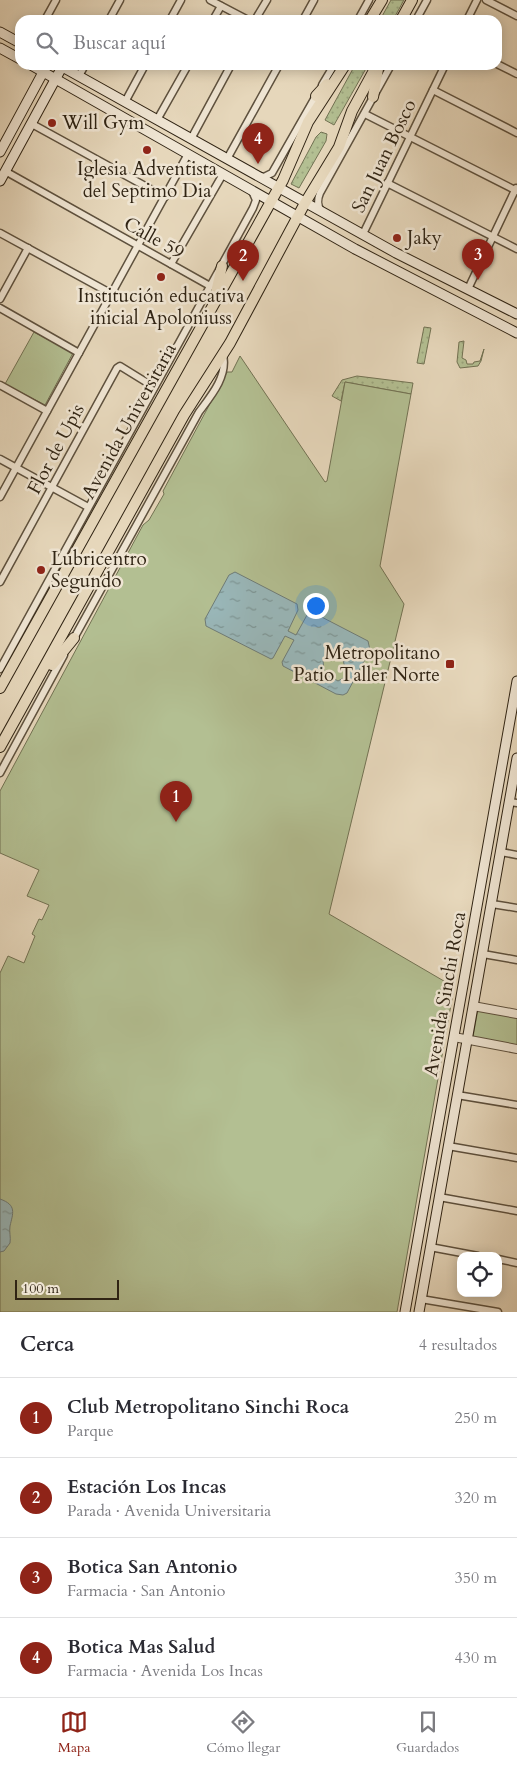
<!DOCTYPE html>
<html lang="es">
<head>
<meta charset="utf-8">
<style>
	body { margin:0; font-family:Cardo,serif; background:#f7f7f7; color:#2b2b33 }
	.controls { position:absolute; right:15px; bottom:15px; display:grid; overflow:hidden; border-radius:10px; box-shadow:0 2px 12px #0003 }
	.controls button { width:45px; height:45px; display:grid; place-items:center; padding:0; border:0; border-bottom:1px solid #e1e1e2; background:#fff; color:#2b2b33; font:25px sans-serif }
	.scale { position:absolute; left:15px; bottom:12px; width:104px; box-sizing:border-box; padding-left:5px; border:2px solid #302414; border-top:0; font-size:14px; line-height:18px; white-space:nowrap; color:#302414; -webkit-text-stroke:4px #efe5d3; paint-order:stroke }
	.you { position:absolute; left:315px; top:605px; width:18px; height:18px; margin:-12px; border:4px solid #fff; border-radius:50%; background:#1a73e8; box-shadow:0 0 0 8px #1a73e833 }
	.badge { display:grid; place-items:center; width:32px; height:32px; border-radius:50%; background:#8f2418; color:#fff; font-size:16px; font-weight:700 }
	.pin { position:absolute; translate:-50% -41px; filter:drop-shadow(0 1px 2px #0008) }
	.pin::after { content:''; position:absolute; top:26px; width:18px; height:15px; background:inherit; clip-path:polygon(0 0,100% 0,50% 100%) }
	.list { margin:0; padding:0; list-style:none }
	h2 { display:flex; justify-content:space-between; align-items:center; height:65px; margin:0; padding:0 20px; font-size:21px }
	h2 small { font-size:16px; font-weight:400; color:#7c7c81 }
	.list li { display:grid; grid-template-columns:32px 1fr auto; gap:15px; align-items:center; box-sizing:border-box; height:80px; padding:0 20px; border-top:1px solid #e1e1e2 }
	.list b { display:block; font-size:19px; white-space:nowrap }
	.list p { margin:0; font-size:16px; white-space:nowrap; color:#7c7c81 }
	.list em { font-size:16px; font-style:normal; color:#7c7c81 }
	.icon { flex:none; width:28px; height:28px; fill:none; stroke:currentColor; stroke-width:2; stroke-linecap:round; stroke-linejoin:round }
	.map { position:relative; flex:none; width:517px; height:1312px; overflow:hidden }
	.search { position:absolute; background:#fff; box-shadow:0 2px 12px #0003; left:15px; right:15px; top:15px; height:55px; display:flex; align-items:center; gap:12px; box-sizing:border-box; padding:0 18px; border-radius:15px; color:#7c7c81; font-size:19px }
	.sheet { height:385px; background:#fff }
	nav { display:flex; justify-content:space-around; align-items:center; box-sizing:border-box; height:70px; border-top:1px solid #e1e1e2; background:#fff; font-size:14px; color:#7c7c81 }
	nav a { display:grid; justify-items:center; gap:2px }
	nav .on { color:#8f2418 }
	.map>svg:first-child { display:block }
	.grass { fill:url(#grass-dots); stroke:#727253 }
	.green { fill:#b3bf92; stroke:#727253 }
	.water { fill:url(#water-ripples); stroke:#6f7c77; fill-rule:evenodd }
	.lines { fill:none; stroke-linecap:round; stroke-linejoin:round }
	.minor-casing { stroke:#5e513e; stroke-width:9 }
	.tertiary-casing { stroke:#5e513e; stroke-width:10 }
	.secondary-casing { stroke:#302414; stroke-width:11 }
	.primary-casing { stroke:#302414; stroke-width:12 }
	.minor { stroke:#efe5d3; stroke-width:6 }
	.tertiary { stroke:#efe5d3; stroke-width:8 }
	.secondary { stroke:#efe5d3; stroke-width:9 }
	.primary { stroke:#e6d7bb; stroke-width:10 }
	.poi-dot { fill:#8f2418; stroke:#efe5d3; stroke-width:2 }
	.labels { text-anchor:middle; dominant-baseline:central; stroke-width:5; stroke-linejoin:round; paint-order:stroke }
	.poi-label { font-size:19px; fill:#302414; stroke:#efe5d3; text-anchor:start }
	.street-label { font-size:19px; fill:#302414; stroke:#efe5d3 }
</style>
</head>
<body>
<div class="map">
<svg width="517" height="1312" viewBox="0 0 517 1312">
	<defs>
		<pattern id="grass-dots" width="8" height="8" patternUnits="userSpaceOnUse" patternTransform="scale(1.25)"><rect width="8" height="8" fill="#b3bf92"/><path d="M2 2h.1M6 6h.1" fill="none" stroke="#9aa47d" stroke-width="1.8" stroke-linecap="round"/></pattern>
		<pattern id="water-ripples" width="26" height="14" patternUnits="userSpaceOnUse" patternTransform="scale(1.25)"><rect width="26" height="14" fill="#99b7b9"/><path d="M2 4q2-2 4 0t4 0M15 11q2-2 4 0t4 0" fill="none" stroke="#7d9595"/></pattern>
	</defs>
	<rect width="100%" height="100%" fill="#e6d7bb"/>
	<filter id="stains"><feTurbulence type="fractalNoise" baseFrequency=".004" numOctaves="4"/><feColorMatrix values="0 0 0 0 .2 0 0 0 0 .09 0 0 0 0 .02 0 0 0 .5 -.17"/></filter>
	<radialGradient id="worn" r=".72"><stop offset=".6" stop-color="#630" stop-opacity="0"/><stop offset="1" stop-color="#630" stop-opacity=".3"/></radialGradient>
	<g class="grass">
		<path d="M391,0H404L393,20H380Z"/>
		<path d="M355,65H368L334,125L325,120Z"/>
		<path d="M321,132L327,134L326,141L299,188L291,184L316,137Z"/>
		<path d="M424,327L431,328L424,364L417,363Z"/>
		<path d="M464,341L462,358L466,360L467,364H473L474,362L480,361L484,349L481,361L478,366L460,368L457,362L459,342Z"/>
		<path d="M357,376L413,383L411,394L345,382L341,401L332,396L342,380Z"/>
	</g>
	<g class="green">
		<path d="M34,332L73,353L45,405L5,384Z"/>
		<path d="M240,356L325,482L327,481L345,382L411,394L380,566L404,604L329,914L449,984L453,993L397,1312H0V973L8,956L24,963L35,936L32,934L39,919L42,920L49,905L27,896L39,870L0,853V791L143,525L149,520L164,494L163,491L227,372H232Z"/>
		<path d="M478,1009L517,1016V1045L473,1037Z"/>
	</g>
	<g class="water">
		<path d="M235,572L297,604L298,610L288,631L296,635L307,615L312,612L368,641L370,650L347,693L343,695L336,694L283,666L282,662L294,640L285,636L273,658L271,659L206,626L205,619L229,575ZM341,652L347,676L338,681L324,673L323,659Z"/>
		<path d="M0,1199C17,1205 13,1213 10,1226C9,1232 11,1237 10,1243L4,1251L0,1252Z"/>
	</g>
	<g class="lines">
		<g class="minor-casing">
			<g id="minor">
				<path d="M210,0L248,20"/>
				<path d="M486,0L517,16"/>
				<path d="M45,20L56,0"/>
				<path d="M109,20L120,0"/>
				<path d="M170,20L181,0"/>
				<path d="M213,20L221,6"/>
				<path d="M255,20L267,0"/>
				<path d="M303,20L314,0"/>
				<path d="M358,20L369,0"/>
				<path d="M416,20L427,0"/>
				<path d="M467,20L477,0"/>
				<path d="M497,64L517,74"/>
				<path d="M79,76L85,65"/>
				<path d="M322,85L334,65"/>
				<path d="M433,90L517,133"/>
				<path d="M125,102L145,65"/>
				<path d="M365,114L517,191"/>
				<path d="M157,120L188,65"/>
				<path d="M32,124L165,197"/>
				<path d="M191,139L231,65"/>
				<path d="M227,159L279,65"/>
				<path d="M5,171L210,286"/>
				<path d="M259,176L264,177L272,173L317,94"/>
				<path d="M387,183L517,249"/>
				<path d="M321,211C317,205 317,200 320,193L391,65"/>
				<path d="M0,233L112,294"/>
				<path d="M363,234L445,65"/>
				<path d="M171,264L223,174"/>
				<path d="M468,289L516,188"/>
				<path d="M0,299L28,248"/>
				<path d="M0,308L79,353"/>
				<path d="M0,385L47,411"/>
				<path d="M0,459L88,507"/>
				<path d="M0,497L188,154"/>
				<path d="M0,582L117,368L120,366L154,387"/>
				<path d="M73,640L199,412C211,396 228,376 223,355"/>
				<path d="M0,669L253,208L256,200L252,191"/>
				<path d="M0,773L64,655"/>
				<path d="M510,802L517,803"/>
				<path d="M501,852L517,855"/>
				<path d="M492,904L517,908"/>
				<path d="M483,954L517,960"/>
				<path d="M457,1095L517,1105"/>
				<path d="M448,1146L517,1158"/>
				<path d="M439,1197L517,1211"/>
				<path d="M430,1247L478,1256"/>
				<path d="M498,1259L517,1263"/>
				<path d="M421,1299L498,1312"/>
			</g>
		</g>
		<g class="tertiary-casing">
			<g id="tertiary">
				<path d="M473,1006L517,1014"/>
				<path d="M454,1037L517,1049"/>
			</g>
		</g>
		<g class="secondary-casing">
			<g id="secondary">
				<path d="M0,32L20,43"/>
				<path d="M0,48L20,59"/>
				<path d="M31,65L355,249L517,333"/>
				<path d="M59,65L396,253L517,314"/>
				<path d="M0,152L47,65"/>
				<path d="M0,181L62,67"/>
				<path d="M405,1312L517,681"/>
				<path d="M419,1312L517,758"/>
			</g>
		</g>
		<g class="primary-casing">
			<g id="primary">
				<path d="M370,20L382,0"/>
				<path d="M401,20L412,0"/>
				<path d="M316,96L327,84"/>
				<path d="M373,97L378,69"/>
				<path d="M215,297L222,266"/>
				<path d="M52,665L74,638"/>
				<path d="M0,688L283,180L308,122L345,65"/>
				<path d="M0,747L184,415L230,343L305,203L339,147L352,111L377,65"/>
			</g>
		</g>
		<use href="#minor" class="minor"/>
		<use href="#tertiary" class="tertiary"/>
		<use href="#secondary" class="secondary"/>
		<use href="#primary" class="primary"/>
	</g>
	<g class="poi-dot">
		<circle cx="52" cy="123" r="5"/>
		<circle cx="147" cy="150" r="5"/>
		<circle cx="397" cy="238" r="5"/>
		<circle cx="161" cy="277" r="5"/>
		<circle cx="41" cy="570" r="5"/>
		<rect x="445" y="659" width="10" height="10" rx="2.5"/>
	</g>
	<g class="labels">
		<g class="poi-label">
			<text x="62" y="123">Will Gym</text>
			<text x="147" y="169" text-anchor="middle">Iglesia Adventista<tspan x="147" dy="22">del Septimo Dia</tspan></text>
			<text x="407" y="238">Jaky</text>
			<text x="161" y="296" text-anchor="middle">Institución educativa<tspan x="161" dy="22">inicial Apoloniuss</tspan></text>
			<text x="51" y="559">Lubricentro<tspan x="51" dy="22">Segundo</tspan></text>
			<text x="440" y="653" text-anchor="end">Metropolitano<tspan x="440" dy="22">Patio Taller Norte</tspan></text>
		</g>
		<g class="street-label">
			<text transform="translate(384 156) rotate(-64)">San Juan Bosco</text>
			<text transform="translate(154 238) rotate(29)">Calle 59</text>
			<text transform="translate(129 421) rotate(-61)">Avenida Universitaria</text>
			<text transform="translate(56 449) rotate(-62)">Flor de Upis</text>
			<text transform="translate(445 994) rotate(-80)">Avenida Sinchi Roca</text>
		</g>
	</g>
	<rect width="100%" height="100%" filter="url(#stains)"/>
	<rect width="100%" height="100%" fill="url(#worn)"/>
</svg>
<div class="controls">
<button><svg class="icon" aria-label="locate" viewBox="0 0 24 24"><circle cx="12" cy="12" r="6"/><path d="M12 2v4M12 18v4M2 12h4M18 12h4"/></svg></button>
</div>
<div class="scale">100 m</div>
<div class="you"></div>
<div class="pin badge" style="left:176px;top:822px">1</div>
<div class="pin badge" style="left:243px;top:281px">2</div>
<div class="pin badge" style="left:478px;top:280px">3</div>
<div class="pin badge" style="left:258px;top:164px">4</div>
<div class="search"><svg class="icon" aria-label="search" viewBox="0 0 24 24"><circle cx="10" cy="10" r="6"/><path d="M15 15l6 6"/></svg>Buscar aquí</div>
</div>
<section class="sheet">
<h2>Cerca<small>4 resultados</small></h2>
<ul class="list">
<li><span class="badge">1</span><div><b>Club Metropolitano Sinchi Roca</b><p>Parque</p></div><em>250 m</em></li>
<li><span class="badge">2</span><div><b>Estación Los Incas</b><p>Parada · Avenida Universitaria</p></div><em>320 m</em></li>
<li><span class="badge">3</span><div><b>Botica San Antonio</b><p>Farmacia · San Antonio</p></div><em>350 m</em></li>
<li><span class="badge">4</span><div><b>Botica Mas Salud</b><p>Farmacia · Avenida Los Incas</p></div><em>430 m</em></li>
</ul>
</section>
<nav>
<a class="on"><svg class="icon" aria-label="map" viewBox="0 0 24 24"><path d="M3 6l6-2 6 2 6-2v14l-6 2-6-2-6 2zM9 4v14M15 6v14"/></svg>Mapa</a>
<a><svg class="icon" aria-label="directions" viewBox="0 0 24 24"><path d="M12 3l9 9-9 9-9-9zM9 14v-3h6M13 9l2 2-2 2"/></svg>Cómo llegar</a>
<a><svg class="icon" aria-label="saved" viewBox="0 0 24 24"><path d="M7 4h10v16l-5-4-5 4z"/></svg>Guardados</a>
</nav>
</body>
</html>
